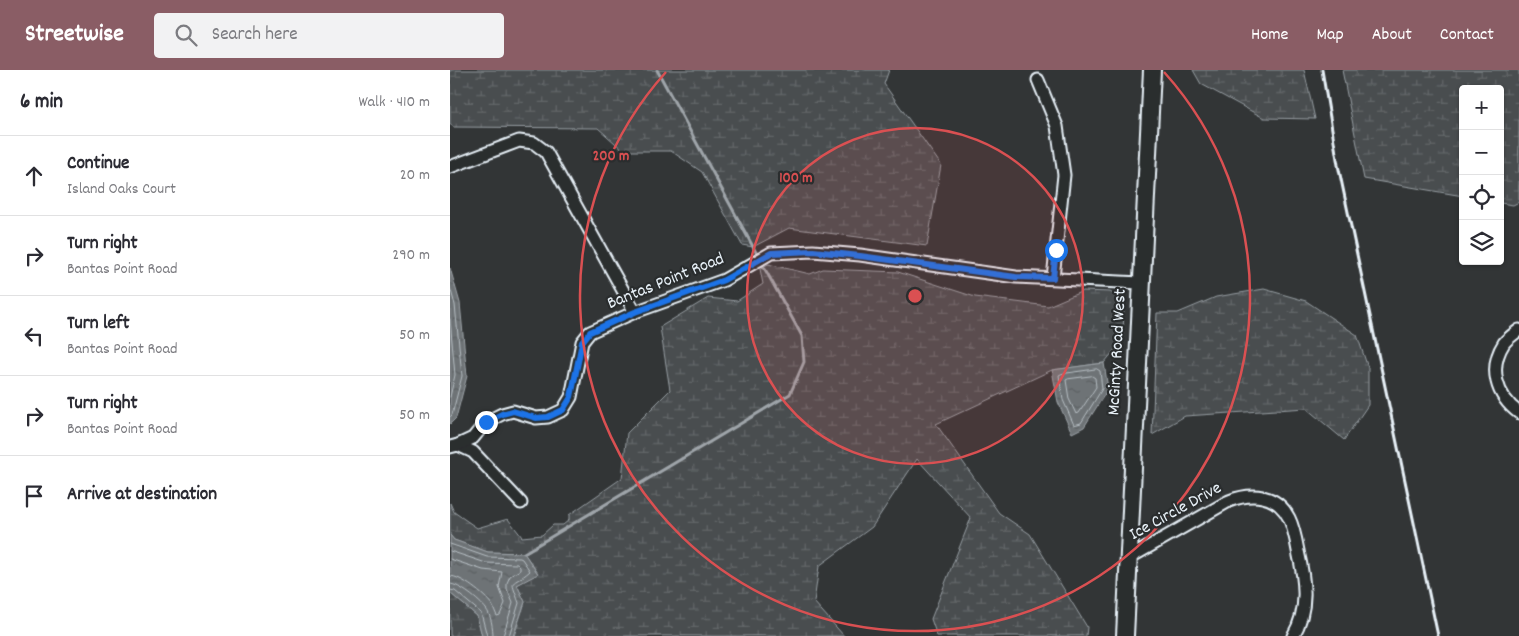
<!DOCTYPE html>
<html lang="en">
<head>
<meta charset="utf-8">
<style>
	body { margin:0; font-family:Dekko,sans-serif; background:#f2f2f3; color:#2b2b33 }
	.controls { position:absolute; right:15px; top:15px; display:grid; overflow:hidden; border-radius:5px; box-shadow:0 1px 4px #0004 }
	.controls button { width:45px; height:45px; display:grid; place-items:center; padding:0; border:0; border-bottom:1px solid #e1e1e2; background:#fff; color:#2b2b33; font:25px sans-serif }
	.stop { position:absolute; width:15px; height:15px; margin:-11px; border:4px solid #1a73e8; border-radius:50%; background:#fff }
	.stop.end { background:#1a73e8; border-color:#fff; box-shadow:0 1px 5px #0008 }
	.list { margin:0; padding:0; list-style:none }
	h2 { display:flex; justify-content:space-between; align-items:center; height:65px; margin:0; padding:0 20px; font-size:21px }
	h2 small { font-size:16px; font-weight:400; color:#7c7c81 }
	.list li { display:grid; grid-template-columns:32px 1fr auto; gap:15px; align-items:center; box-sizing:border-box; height:80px; padding:0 20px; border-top:1px solid #e1e1e2 }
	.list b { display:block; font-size:19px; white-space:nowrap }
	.list p { margin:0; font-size:16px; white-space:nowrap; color:#7c7c81 }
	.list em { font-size:16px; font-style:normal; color:#7c7c81 }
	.icon { flex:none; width:28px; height:28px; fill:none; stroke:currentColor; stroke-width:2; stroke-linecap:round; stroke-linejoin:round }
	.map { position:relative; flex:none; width:1069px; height:566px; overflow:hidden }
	header { display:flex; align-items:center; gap:30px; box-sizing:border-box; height:70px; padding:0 25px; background:#8a5d65; color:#fff }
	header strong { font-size:24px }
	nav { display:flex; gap:28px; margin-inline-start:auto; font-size:18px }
	.search { width:350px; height:45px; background:#f2f2f3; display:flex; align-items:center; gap:12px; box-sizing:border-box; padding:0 18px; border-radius:5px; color:#7c7c81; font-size:19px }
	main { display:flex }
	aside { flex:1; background:#fff }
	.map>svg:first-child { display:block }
	.wetland { fill:url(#wetland-marsh); stroke:#989fa4 }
	.water { fill:url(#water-ripples); stroke:#9fa5aa }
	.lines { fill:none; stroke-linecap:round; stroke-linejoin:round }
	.shore { stroke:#b7bfc4; stroke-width:1 }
	.stream { stroke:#9fa5aa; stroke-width:3 }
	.street-casing { stroke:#e8f1f8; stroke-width:15 }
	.secondary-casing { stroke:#e8f1f8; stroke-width:20 }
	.street { stroke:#2a2d2e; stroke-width:11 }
	.secondary { stroke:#2a2d2e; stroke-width:16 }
	.rail { stroke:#e8f1f8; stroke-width:3 }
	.route { stroke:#1a73e8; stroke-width:6 }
	.ring { fill:none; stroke:#da5052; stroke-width:2.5 }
	.labels { text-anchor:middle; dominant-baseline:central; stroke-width:4.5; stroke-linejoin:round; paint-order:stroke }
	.street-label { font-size:18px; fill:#e8f1f8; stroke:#2a2d2e }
	.centre { fill:#da5052; stroke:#2a2d2e; stroke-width:2.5 }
	.ring-label { font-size:15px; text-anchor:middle; font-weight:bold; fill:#da5052; stroke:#2a2d2e; stroke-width:4.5; stroke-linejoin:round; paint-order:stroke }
</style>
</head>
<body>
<header>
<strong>Streetwise</strong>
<div class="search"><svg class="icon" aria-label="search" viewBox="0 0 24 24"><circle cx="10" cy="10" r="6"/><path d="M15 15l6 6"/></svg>Search here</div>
<nav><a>Home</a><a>Map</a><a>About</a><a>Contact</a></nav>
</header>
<main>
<aside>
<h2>6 min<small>Walk · 410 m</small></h2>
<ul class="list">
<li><svg class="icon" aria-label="ahead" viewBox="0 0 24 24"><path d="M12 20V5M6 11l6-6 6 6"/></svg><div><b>Continue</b><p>Island Oaks Court</p></div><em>20 m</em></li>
<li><svg class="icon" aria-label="right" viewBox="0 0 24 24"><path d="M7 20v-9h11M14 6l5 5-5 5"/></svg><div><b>Turn right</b><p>Bantas Point Road</p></div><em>290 m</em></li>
<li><svg class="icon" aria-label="left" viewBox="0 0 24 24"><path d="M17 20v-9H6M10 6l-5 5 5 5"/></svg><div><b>Turn left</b><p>Bantas Point Road</p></div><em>50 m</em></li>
<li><svg class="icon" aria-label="right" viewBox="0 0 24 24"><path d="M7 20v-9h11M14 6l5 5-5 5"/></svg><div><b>Turn right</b><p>Bantas Point Road</p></div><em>50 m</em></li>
<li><svg class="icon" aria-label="arrive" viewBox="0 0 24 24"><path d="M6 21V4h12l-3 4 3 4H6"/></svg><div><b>Arrive at destination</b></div></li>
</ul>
</aside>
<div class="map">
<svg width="1069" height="566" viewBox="0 0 1069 566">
	<defs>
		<pattern id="wetland-marsh" width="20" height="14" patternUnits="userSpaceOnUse" patternTransform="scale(1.25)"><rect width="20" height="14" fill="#494d4f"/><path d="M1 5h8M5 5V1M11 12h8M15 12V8" fill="none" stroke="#636769"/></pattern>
		<pattern id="water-ripples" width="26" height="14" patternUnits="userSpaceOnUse" patternTransform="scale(1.25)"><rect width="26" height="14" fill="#6e7376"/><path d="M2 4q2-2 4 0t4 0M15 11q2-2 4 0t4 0" fill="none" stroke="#5a5e60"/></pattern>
	</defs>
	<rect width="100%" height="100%" fill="#323536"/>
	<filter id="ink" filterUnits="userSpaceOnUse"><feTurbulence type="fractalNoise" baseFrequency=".02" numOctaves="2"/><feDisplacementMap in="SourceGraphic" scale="10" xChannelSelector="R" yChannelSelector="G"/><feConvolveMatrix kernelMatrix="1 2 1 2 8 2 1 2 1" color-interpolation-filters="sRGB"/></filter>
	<g filter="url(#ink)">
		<g class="wetland">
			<path d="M0,0H439L434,14L491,95L477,176L339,158L303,177L292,175L252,102L221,81H174L148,58L3,57L0,53Z"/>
			<path d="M743,0H854L865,49L814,48L751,14Z"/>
			<path d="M892,0H1069V132L1063,135L1050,133V19H1013V126L914,109Z"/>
			<path d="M318,194L360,204L373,199L448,202L525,227L598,236L633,221L660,222L674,231L673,270L654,293L602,300L486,354L549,443L580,464L637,557L636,566H487L481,549L521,448L467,389L422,457L369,496L364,532L394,566H64L75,532L67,515L88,503L74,483L38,482L4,470L0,465V433L4,442L27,458L58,449L72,467L92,465L103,455H113L119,450V445L172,408L177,363L220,320L210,257L258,228L287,231L313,214L310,199Z"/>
			<path d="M814,219L856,231L907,265L918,298V335L894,370L856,338L735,346L702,365L707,243H728L766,227Z"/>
			<path d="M0,523L27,546L32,566H0Z"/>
		</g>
		<g class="water">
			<path d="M0,198L10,233L17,306L6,348L0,354Z"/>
			<path d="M654,293L658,319L634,357L622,363L608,332L602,300Z"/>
			<path d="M0,465L4,470L38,482L74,483L88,504L67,515L75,532L63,566H32L27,546L0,523Z"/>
		</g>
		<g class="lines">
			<g class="shore">
				<path d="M0,217L5,235L12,306L2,345L0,347"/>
				<path d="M0,249L5,305L0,327"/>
				<path d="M647,299L650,301L652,319L631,353L624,355L613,330L609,305L611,304Z"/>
				<path d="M642,306L645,308L646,317L629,343L626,344L619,329L616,310L618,309Z"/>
				<path d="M0,474L37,487L70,488L72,489L80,501C61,518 59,505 69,533L59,566"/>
				<path d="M0,481L36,493L67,494L70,497V500L60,506L57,513V519L63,533L53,566"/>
				<path d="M0,489L33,500L52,502L49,517L55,533L50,545L47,546C45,542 44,538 42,535C35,525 11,506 0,506"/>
				<path d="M0,514C9,514 30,531 36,539C41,545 43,558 43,566"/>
				<path d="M0,520L5,521L31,543L37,566"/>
			</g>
			<g class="stream">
				<path d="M207,0L308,186"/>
				<path d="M74,483L340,324L354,292L352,266L311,192"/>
			</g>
			<g class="street-casing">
				<g id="street">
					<path d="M588,10L607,56L614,105L603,208"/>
					<path d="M0,97L69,71L84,73L96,82L185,242"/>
					<path d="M1069,260C1064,264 1058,268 1054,273C1038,298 1046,326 1069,343"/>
					<path d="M8,375L23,382L71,433"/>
					<path d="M0,377L8,375L23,368L36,352L52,344L63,341L86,348L98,347L113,340L121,327L132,272L140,262L185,242L274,210L321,183L363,181L410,185L566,207L691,213"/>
					<path d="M679,488L779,431C802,422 827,424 839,448C844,458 846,470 848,481C855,511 859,539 843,566"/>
				</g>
			</g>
			<g class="secondary-casing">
				<path id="secondary" d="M675,566L702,0"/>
			</g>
			<use href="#street" class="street"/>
			<use href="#secondary" class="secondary"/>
			<path class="rail" d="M872,0L888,95L988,566"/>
		</g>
	</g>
	<g class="lines" filter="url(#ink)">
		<path class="route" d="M36,352L52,344L63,341L86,348L98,347L113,340L121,327L132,272L140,262L185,242L274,210L321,183L363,181L410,186L566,207L603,208L606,180"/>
	</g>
	<circle cx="465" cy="226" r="168" fill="#da5052" fill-opacity=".12"/>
	<g class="ring">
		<circle cx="465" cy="226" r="168"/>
		<path d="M714 2A335 335 0 1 1 216 2"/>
	</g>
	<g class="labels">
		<g class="street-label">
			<text transform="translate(216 212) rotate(-22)">Bantas Point Road</text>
			<text transform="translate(668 282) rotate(-87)">McGinty Road West</text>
			<text transform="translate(726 442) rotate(-29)">Ice Circle Drive</text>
		</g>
	</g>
	<circle cx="465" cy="226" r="8" class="centre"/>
	<g class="ring-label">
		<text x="161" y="90">200 m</text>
		<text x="346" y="112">100 m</text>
	</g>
</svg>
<div class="controls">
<button>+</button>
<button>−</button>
<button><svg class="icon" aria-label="locate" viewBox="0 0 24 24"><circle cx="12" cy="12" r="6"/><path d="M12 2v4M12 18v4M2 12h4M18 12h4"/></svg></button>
<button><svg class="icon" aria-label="layers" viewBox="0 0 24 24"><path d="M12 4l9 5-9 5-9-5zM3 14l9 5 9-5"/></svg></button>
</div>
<div class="stop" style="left:606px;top:180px"></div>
<div class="stop end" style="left:36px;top:352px"></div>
</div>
</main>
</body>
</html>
